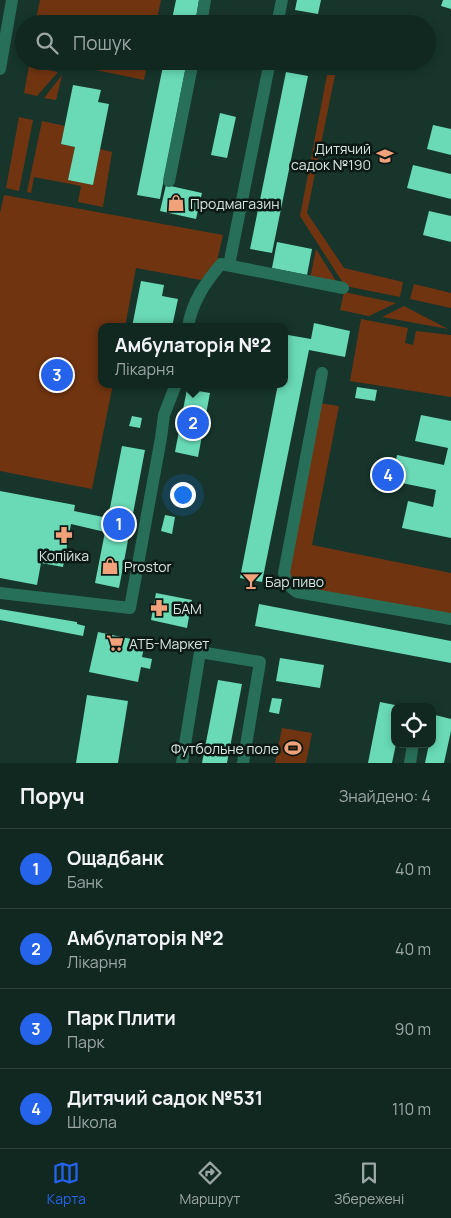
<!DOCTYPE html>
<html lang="uk">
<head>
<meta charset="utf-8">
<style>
	body { margin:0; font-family:Manrope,sans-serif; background:#1a3029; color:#f1f3f6 }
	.controls { position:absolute; right:15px; bottom:15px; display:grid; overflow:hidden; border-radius:10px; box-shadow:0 2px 8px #0003 }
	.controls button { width:45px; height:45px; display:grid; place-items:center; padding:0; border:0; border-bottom:1px solid #30443e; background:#112820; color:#f1f3f6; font:25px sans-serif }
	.you { position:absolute; left:182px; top:494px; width:18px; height:18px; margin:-12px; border:4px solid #fff; border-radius:50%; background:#1a73e8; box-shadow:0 0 0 8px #1a73e833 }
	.badge { display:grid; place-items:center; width:32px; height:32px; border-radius:50%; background:#2563eb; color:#fff; font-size:16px; font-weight:700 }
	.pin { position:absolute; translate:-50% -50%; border:2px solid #fff; box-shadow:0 1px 5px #0006 }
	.popup { position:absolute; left:98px; top:323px; width:190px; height:65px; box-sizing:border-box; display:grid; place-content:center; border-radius:10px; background:#112820; filter:drop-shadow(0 1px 4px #0005); font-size:16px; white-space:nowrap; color:#9ca6a5 }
	.popup b { font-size:19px; color:#f1f3f6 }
	.popup::after { content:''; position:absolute; left:50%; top:100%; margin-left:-10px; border:10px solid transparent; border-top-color:#112820 }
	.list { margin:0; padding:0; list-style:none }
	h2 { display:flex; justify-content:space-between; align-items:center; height:65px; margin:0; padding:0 20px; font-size:21px }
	h2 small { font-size:16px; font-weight:400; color:#9ca6a5 }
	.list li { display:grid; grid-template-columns:32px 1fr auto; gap:15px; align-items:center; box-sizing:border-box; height:80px; padding:0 20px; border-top:1px solid #30443e }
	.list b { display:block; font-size:19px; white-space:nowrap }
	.list p { margin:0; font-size:16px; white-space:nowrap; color:#9ca6a5 }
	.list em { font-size:16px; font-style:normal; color:#9ca6a5 }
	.icon { flex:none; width:28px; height:28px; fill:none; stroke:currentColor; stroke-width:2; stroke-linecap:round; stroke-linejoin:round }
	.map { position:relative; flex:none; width:451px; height:763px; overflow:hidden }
	.search { position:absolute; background:#112820; box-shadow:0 2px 8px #0003; left:15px; right:15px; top:15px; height:55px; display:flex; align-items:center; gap:12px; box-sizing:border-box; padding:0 18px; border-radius:28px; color:#9ca6a5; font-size:19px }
	.sheet { height:385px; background:#112820 }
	nav { display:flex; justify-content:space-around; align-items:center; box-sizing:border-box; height:70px; border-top:1px solid #30443e; background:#112820; font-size:14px; color:#9ca6a5 }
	nav a { display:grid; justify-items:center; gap:2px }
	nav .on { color:#2563eb }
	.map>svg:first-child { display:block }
	.green { fill:#713410 }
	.building { fill:#69dab5 }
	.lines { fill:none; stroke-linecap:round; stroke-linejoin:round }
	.minor { stroke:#286f59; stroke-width:12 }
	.labels { text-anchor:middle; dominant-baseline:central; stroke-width:5; stroke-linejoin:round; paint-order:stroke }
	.poi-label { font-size:14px; fill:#d6e6df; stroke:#0d1915; text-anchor:start }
</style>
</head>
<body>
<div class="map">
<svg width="451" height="763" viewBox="0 0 451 763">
	<rect width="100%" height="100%" fill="#17352b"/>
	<g class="green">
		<path d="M40,0H161L156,24H35Z"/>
		<path d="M53,61H148L144,80Z"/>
		<path d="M29,66L58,72L37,96L24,93Z"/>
		<path d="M62,75L56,100L44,98Z"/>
		<path d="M327,75H335L307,213L344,268L403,282L400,297L345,286L300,216Z"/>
		<path d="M19,117L33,120L19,191L6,188Z"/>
		<path d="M42,121L65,126L61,144L75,147L69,180L93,185L100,149L112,152L103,207L78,202L81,186L34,177L31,193L27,192Z"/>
		<path d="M4,195L223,235L217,261L201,280L136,268L125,327H102V384H113L92,489L0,471V213Z"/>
		<path d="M316,249L339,286L310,279Z"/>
		<path d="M414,284L451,293V308L410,299Z"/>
		<path d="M344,292L396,303L369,316L340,310Z"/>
		<path d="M404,306L448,329L382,317Z"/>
		<path d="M361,319L408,328L405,343L413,345L416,331L451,335V397L350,381Z"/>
		<path d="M319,403L339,406L312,545L451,573V616L295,587L287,570Z"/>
		<path d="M282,728L312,733L306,763H275Z"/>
	</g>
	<g class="building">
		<path d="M176,0H199L195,24H171Z"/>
		<path d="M297,0H321L318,14L295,10Z"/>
		<path d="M443,0H451V9L441,6Z"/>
		<path d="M164,61H187L160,199L137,195Z"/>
		<path d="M286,72L308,76L272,253L250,249Z"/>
		<path d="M73,85L101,90L98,102L109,104L93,185L68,180L75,147L61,144Z"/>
		<path d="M220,113L236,117L227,158L211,155Z"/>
		<path d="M433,125L451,129V155L427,149Z"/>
		<path d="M413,165L451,174V199L407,188Z"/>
		<path d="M166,185L202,193L196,219L160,211Z"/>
		<path d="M429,211L451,216V242L423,235Z"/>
		<path d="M277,242L312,249L307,275L272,268Z"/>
		<path d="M141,281L164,285L162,296L178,299L172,327H132Z"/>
		<path d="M314,323L350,331L345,357L309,350L262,582L240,578L278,384H284V354L288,335L311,339Z"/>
		<path d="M357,387L377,390L375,401L355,398Z"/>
		<path d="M187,389L210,393L198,457L175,452Z"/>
		<path d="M421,415L451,421V538L402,528L408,501L433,507L436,490L392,481L397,455L444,465L448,448L415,441Z"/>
		<path d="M132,416L142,418L140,428L129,426Z"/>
		<path d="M122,446L145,450L119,588L95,583L105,532L71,524L63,567L41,563L37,585L0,578V491L75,505L74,511L108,518Z"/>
		<path d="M165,515L175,517L172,534L161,531Z"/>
		<path d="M156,593L192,600L187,628L151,620Z"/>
		<path d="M259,604L451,641V663L255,626Z"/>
		<path d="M0,609L77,622V624L85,626L83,636L0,620Z"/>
		<path d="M98,632L145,642L142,657L152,659L150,669L141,667L138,682L89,672Z"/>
		<path d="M280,658L324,665L320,688L276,681Z"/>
		<path d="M218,680L242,684L227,763H202Z"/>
		<path d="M87,695L128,701L118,763H76Z"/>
		<path d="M272,698L282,699L279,714L269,712Z"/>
		<path d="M380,702L395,705L396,744L392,763H368Z"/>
		<path d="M435,715L451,719V731L444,763H425L429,744H432V729Z"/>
	</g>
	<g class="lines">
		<g class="minor">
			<path d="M201,24L205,0"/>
			<path d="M277,24L282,0"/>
			<path d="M0,69L12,0"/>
			<path d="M169,181L193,61"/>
			<path d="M229,265L270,61"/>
			<path d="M188,327C192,302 205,283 221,264L343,288"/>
			<path d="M322,373L284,573C286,582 289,587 297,592L451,619"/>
			<path d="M0,593L130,608L161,438L164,415L176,384"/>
			<path d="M182,763L200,652L260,662L243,763"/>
			<path d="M410,763L413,744"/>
		</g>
	</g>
	<defs>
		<g id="school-bare" transform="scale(1.35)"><path d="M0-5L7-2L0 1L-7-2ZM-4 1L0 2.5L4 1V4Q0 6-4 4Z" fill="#f1a27b" stroke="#0d1915" stroke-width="2.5" paint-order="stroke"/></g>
		<g id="shop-bare" transform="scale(1.35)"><path d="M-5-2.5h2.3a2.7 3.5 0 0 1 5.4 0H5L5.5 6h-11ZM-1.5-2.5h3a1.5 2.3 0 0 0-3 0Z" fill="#f1a27b" stroke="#0d1915" stroke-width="2.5" paint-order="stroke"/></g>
		<g id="pharmacy-bare" transform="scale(1.35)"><path d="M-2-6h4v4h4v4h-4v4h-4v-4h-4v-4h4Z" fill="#f1a27b" stroke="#0d1915" stroke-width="2.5" paint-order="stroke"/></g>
		<g id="bar-bare" transform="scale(1.35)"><path d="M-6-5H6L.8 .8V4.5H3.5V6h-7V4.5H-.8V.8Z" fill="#f1a27b" stroke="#0d1915" stroke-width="2.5" paint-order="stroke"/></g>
		<g id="supermarket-bare" transform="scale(1.35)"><path d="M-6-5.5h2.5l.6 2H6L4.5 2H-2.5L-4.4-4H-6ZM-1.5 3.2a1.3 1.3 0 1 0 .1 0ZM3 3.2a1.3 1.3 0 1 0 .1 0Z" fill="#f1a27b" stroke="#0d1915" stroke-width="2.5" paint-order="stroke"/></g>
		<g id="stadium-bare" transform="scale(1.35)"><path d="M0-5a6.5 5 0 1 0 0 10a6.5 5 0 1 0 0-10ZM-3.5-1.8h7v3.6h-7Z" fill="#f1a27b" stroke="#0d1915" stroke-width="2.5" paint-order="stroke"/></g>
	</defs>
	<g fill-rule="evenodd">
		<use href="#school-bare" x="385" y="156"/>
		<use href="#shop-bare" x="176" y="203"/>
		<use href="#pharmacy-bare" x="64" y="535"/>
		<use href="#shop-bare" x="110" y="566"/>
		<use href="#bar-bare" x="251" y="581"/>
		<use href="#pharmacy-bare" x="159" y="608"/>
		<use href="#supermarket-bare" x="115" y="643"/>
		<use href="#stadium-bare" x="293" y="748"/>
	</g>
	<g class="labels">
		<g class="poi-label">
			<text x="371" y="148" text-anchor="end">Дитячий<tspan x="371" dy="16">садок №190</tspan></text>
			<text x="190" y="203">Продмагазин</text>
			<text x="64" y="555" text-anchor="middle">Копійка</text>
			<text x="124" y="566">Prostor</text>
			<text x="265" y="581">Бар пиво</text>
			<text x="173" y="608">БАМ</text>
			<text x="129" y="643">АТБ-Маркет</text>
			<text x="279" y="748" text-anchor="end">Футбольне поле</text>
		</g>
	</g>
</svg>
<div class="controls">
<button><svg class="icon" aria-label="locate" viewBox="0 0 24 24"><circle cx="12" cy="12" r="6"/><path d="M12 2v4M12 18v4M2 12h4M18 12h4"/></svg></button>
</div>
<div class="you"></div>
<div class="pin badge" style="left:119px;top:524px">1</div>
<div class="pin badge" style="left:193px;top:423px">2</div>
<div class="popup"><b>Амбулаторія №2</b>Лікарня</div>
<div class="pin badge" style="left:57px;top:375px">3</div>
<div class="pin badge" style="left:388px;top:475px">4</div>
<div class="search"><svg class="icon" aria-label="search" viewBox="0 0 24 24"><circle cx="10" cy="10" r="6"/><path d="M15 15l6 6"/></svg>Пошук</div>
</div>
<section class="sheet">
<h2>Поруч<small>Знайдено: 4</small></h2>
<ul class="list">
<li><span class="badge">1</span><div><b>Ощадбанк</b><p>Банк</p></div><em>40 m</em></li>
<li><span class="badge">2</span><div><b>Амбулаторія №2</b><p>Лікарня</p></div><em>40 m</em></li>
<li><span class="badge">3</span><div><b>Парк Плити</b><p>Парк</p></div><em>90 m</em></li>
<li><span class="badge">4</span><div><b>Дитячий садок №531</b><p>Школа</p></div><em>110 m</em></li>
</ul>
</section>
<nav>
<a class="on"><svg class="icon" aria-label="map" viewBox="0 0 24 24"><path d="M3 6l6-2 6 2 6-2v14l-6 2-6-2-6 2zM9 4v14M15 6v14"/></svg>Карта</a>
<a><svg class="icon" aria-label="directions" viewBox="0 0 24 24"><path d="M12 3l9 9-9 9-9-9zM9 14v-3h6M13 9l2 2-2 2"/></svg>Маршрут</a>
<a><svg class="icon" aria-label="saved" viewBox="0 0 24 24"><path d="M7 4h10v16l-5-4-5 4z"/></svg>Збережені</a>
</nav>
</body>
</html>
